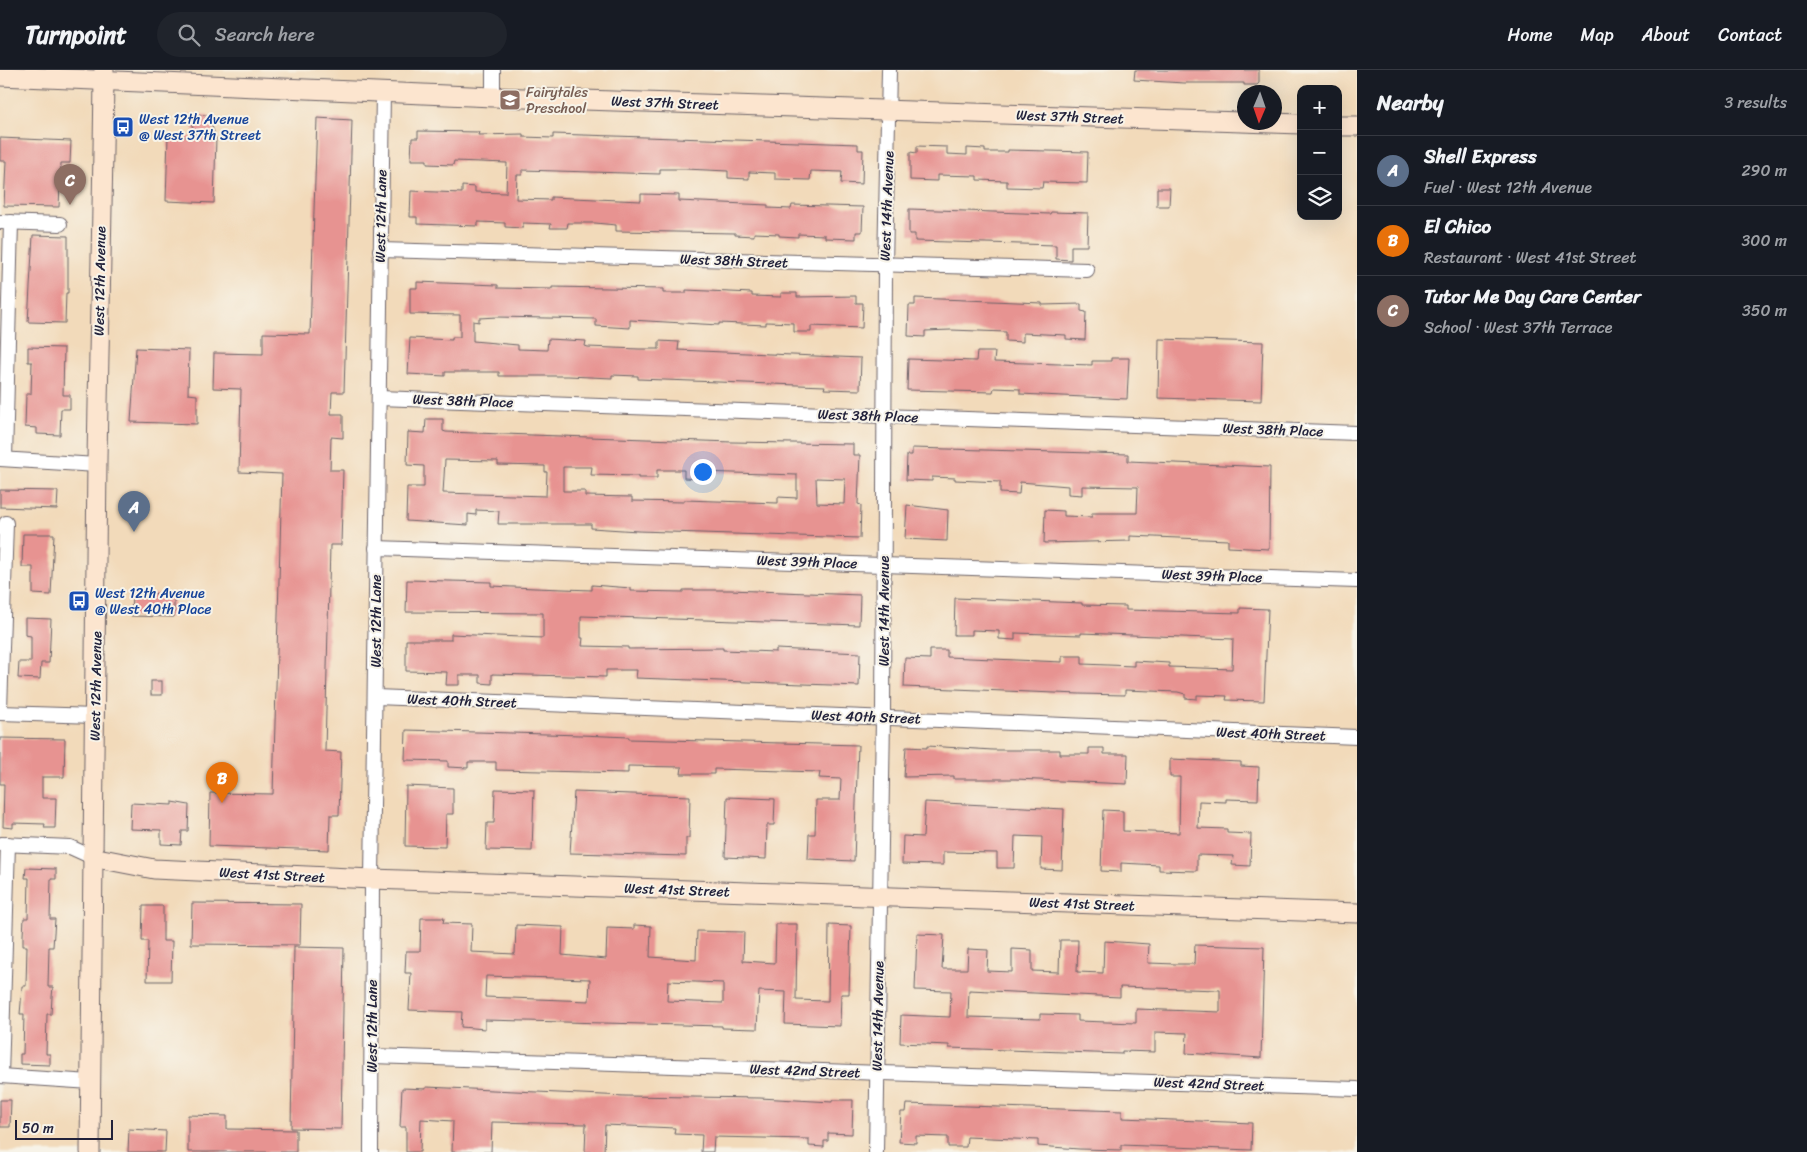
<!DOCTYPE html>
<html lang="en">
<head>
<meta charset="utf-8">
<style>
	body { margin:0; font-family:Sriracha,sans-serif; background:#20242c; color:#f1f3f6 }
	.controls { position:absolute; right:15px; top:15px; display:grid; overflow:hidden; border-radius:10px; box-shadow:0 5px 20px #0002 }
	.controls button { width:45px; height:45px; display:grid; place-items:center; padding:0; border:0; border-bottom:1px solid #363941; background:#171b24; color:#f1f3f6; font:25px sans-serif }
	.compass { position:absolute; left:1237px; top:15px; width:45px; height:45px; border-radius:50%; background:#171b24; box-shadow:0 5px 20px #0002; rotate:182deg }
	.scale { position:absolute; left:15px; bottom:12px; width:98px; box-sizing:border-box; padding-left:5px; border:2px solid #22223b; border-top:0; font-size:14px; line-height:18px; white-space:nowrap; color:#22223b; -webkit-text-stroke:4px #f7f3e8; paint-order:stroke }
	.you { position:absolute; left:702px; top:401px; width:18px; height:18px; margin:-12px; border:4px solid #fff; border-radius:50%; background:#1a73e8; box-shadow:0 0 0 8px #1a73e833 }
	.badge { display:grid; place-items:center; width:32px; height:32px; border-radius:50%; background:#8c9099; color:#fff; font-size:16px; font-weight:700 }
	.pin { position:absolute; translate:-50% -41px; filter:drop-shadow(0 1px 2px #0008) }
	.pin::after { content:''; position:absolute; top:26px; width:18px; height:15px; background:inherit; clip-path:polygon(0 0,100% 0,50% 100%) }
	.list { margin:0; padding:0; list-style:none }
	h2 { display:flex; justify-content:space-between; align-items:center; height:65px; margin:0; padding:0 20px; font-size:21px }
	h2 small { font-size:16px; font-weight:400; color:#9ea1a6 }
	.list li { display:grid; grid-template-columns:32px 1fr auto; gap:15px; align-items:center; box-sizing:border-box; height:70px; padding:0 20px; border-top:1px solid #363941 }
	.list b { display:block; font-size:19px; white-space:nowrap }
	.list p { margin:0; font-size:16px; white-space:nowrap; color:#9ea1a6 }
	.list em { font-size:16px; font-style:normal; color:#9ea1a6 }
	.icon { flex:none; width:28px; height:28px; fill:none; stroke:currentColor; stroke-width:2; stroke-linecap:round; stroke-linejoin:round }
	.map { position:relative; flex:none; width:1357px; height:1082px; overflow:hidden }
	header { display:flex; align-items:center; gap:30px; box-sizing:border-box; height:70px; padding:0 25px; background:#171b24; border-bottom:1px solid #363941 }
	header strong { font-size:24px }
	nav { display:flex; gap:28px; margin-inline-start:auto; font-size:18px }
	.search { width:350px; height:45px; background:#20242c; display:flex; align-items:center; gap:12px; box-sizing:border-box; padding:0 18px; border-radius:28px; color:#9ea1a6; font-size:19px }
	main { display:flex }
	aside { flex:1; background:#171b24 }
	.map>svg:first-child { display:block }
	.building { fill:#e79391; fill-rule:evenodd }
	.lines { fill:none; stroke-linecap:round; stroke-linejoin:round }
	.street-casing { stroke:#6b6267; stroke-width:16 }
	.secondary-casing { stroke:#6b6267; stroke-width:21 }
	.street { stroke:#fff; stroke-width:14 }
	.secondary { stroke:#fce5cf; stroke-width:19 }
	.labels { text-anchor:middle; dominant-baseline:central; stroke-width:4; stroke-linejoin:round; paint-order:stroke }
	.education-label { font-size:14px; fill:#785e54; stroke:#f7f3e8; text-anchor:start }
	.street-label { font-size:14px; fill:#22223b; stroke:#f7f3e8 }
	.transit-label { font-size:14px; fill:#164399; stroke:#f7f3e8; text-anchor:start }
</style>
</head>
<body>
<header>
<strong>Turnpoint</strong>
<div class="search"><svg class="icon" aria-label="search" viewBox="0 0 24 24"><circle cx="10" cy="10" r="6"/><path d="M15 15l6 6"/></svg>Search here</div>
<nav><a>Home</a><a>Map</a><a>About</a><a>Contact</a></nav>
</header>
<main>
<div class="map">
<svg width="1357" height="1082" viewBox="0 0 1357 1082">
	<rect width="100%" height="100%" fill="#f7f3e8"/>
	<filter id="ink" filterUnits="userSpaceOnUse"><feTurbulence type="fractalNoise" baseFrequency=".02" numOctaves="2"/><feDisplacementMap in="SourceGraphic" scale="10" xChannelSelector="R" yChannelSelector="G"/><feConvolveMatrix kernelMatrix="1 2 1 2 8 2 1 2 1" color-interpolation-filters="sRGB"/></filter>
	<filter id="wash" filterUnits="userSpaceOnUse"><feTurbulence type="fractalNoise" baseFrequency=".0096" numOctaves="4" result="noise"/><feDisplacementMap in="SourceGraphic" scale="20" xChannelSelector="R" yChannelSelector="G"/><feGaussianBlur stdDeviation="1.12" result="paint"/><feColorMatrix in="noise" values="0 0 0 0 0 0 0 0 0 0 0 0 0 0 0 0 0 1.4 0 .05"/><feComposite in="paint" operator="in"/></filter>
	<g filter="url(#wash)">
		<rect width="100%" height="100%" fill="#f2daba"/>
		<g id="blocks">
			<g class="building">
				<path d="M1135,0H1259V13L1257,15H1244V13H1184L1134,10Z"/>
				<path d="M188,44L208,45L216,68L214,133L166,131L168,66L196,67Z"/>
				<path d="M317,48L352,50L344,322H332L331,344H343V368L331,367L330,400H343L341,475H330L325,681L341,682L339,745H330L329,780L209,776L210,723L273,724L282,404L239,402L241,319L213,318L214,283L263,284V263L310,264Z"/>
				<path d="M418,61L479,62L478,65L523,64V67L553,68V64L858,74V80H863L862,114L841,113L842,102L811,101L810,110L775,109V103L749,102V109L728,108V101L685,99H660V104L522,100V105H517L516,129L551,130V127L641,131V124L679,125V131L768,135V138L791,139L792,135L863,137L862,162H856V169L825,168V165L798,164V167L779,166V164L754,163V166L735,165V163L616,161V155L595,153H568L567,158H550L551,154L523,153V158L505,157V153L478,152V156L417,154V147H410L411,121L462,123V116L475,117V122L506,123L507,93L454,91L453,95L427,94V90H411L412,68H418Z"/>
				<path d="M0,68L71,71L70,93H61L59,137L4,136L6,91H0Z"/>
				<path d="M917,76L947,77V84L967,85V78L985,79V82H1008V80L1088,82L1087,113L1043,112L1042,118L1007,117V111L977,110V106L937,105V111L910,110V82L917,83Z"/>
				<path d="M1157,118H1170L1169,136H1157Z"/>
				<path d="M909,139L1050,144L1051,142L1088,143L1087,176H1071V190L1056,189V175L915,171V164H909Z"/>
				<path d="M33,165L68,166V223H66L65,253L28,252Z"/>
				<path d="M417,212L498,215V218L552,219V217L663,219V223H686V220L752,223V226L781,227V223H797V227L856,226V233H863L862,258L811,256V262H794V253L766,252V255L719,253V255L630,250V258L596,256V249L497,247L479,248V252L473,251V271L518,275V279L547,280L548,269L586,271L585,276L588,277L639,279H659V271L679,272L678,280L861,288L860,320L824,319L825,316L638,309V306L612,305V308L568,306H499V302H445V306L408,304L410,268L452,270V267H460V245L410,244V218H417Z"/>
				<path d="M915,228L1042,233V235L1081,234V241L1086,242L1085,270L1066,269V265L1023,263V272L1006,271V262L951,260L925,261V267L908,266L909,235H915Z"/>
				<path d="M1159,269L1263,272L1261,331L1158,328Z"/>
				<path d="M28,277L64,278L63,325H70V339H61L60,365L37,364V358L25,357L26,324H31L32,292H28Z"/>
				<path d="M136,278L189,280L188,324L197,325V354L131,352Z"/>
				<path d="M977,282H995L994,292L1092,295V291H1111V288H1129L1127,329L1020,324V319L994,318L993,322L907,320L908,289L976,291Z"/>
				<path d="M426,349H443V361L446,362L732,372L853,374V385H860L858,434L861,435L860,468L638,461L591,458V454H498L499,441L476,440V445L468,444V455L406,451L407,417H424V396L407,395L408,362L425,363ZM445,390L498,391V395L545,396V402H547L546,426L443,423ZM563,397H592L591,405L638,406V408H657V400H684V408L702,409V402L797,405V428L778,427V433L684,430V432L632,431V427L585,426V421H563ZM816,408L845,409L844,434L817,433Z"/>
				<path d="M912,378L1128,384V391L1270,397L1269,479L1228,477V470L1130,466V471L1044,473L1045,440L1064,441V446L1092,447V443H1137L1138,417L1082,416V425L1068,424V416L1020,412L1019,424L1000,423V412L955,410V408L932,407V411L906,410L907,385H912Z"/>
				<path d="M0,420L58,421L57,439L0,437Z"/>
				<path d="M907,435L948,440L947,471L905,469Z"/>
				<path d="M23,464H54L51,525L33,524V497H22Z"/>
				<path d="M407,510L491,512V516L535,518L592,520V515L631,518V521L683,522V520H730L860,525L859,555L581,546V568H583L582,576L628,577V579L723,578V580L776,582V579L860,583L859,616L636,608L637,600H606V607L492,604V614L480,613V605H459V615H446L447,602L406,601V570H451V564L543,568V543L406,542Z"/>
				<path d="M132,523L174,524V547L131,546Z"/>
				<path d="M955,528L1082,533V535L1126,536V540L1240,543V538L1268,539L1264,631L1226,630L1227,626L1197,625V629L1185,628V624L1178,622L1125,620V625L1080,624L904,617L905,588L930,589V580H947V587L1062,592V586H1082V594L1134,596V591L1169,593V597L1232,599L1233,569L1081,563V565L1015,563V570L999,569V561L972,560V565H954Z"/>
				<path d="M25,548L51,549L49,593H41L40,609L18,608L19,592H31V566L25,565Z"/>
				<rect x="151" y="611" width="11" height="14"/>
				<path d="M406,660L581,665L629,667V669L858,675L854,791L808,789L809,764H815L816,730H840L841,709L819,708L820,702L714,699V704H681L682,697L628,696V703L542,701L496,700V692H468V698L448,697V691L405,690Z"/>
				<path d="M0,668L65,669L64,707H42V728H56L55,758H44L45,754L13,753V758L3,757L4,714H0Z"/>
				<path d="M927,676L993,680H1060V684H1089V678H1104V684H1128L1127,714L1016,709H954V706L904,707L906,677L927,678Z"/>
				<path d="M1170,689L1241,692V696L1259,697L1258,730L1226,729V732L1199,731L1198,758L1227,759V763L1251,764L1250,796L1232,795L1233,786L1197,785V801L1159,800V795L1121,793V802L1101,801L1103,740L1123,741V761L1179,763L1180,707H1170Z"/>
				<path d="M406,716L453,718V744H446L445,777L405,776Z"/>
				<path d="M495,719L534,720L532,781L486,780L487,753H494Z"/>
				<path d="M574,722L690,726L689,768H686V786L570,783Z"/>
				<path d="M727,727L775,729L774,755H767L766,789L725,787Z"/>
				<path d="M172,732L189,735L188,761H182L181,775L161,774V760L130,759L131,733L172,735Z"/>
				<path d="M925,732L1064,739L1062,800L1041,799L1042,767L1015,766L1014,798H997V783L943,782V795L902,794L903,766L923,767Z"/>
				<path d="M26,798L56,799V809H51L50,849H55L53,877H49L48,917H53L52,927L51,944H47L46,984H50V995L20,994V984H23L24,944H20L21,933L22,916H26L27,876H23V865L24,848H28L29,808H25Z"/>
				<path d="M192,833L301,834L300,875L191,874Z"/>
				<path d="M143,836H163V871H172L171,911H147L148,871H142Z"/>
				<path d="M421,848H444L443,853L472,854L471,882L515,884L516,855L563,857L562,885L606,889L607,858L634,859V855L651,856L650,887L696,890L697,861L744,862L743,891L775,893L776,854H797L796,930L828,931L829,855L851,856L849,924H841L840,956L785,954L786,922L759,921L757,959L722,958V956L485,950V959L461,957L462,942L409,940L411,903H405L406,881H420ZM486,906L590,909L589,931L485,927ZM668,911L723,913V933L667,931Z"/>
				<path d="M917,864L944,865L942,899H967L968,879L988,880L987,901L1012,902V879L1032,880V901L1059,902L1060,870H1078L1077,902L1103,903L1104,871L1149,874L1148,893L1176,894H1194L1195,875L1264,877L1261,988L1186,983L1187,963L1155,962V982L1122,981V984L949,978V975L900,973L901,945L950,947L951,921L915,920ZM1120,917L1220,920V942L1136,939V953L1078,951V945L1040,944V949L968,947L969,920L1120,927Z"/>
				<path d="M294,877L344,878L341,1059L291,1058Z"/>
				<path d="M426,1017L625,1026L760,1028L832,1032V1030H853L852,1064L828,1063V1071H824V1077L809,1076V1069L714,1067L713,1082H701L702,1065L674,1064L675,1058L605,1055L604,1082H585L586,1054L492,1052L491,1082H452L453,1051L421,1049L420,1082H406V1057H400L402,1018L426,1019Z"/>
				<path d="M0,1030H11L10,1057H0Z"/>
				<path d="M906,1034L1122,1041V1048L1252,1053L1251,1080L1121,1075V1080L1079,1079L1038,1076V1070L967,1067L966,1077H948V1067L916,1066V1073L899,1072L901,1042H905Z"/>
				<path d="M188,1045L227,1046V1059L296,1060V1082H188Z"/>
				<path d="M129,1059L166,1061L165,1082H128Z"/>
			</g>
		</g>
	</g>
	<g filter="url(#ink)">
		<use href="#blocks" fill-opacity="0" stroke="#6b6267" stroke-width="1"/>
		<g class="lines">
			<g class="street-casing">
				<g id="street">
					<path d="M493,27V0"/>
					<path d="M0,152L60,154"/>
					<path d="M380,180L1087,200"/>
					<path d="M379,328L1357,363"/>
					<path d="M0,389L97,395"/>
					<path d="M5,389L11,152"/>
					<path d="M376,478L1357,511"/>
					<path d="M376,627L1357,667"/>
					<path d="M0,640L6,453"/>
					<path d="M0,643L96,646"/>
					<path d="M1,774L70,777L92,787"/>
					<path d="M372,986L1357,1019"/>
					<path d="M0,1006L91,1012"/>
					<path d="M1,1006L8,774"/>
					<path d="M371,1082L372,809L383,21"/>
					<path d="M876,1082L883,648L885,196L889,0"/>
				</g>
			</g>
			<g class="secondary-casing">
				<g id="secondary">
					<path d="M0,6L493,27L1301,54"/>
					<path d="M1338,56H1357"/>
					<path d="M92,787L154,799L372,809L1357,843"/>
					<path d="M90,1082C92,852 94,622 97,391C99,261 103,130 104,0"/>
				</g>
			</g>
			<use href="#street" class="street"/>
			<use href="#secondary" class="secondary"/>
		</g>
	</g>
	<defs>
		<g id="school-square" transform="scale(1.125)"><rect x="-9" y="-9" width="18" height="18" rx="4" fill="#8d6e63" stroke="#f7f3e8"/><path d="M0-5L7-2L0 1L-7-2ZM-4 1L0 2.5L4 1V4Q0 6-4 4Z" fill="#fff"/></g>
		<g id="bus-square" transform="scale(1.125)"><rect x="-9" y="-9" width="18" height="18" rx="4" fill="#1a4fb4" stroke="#f7f3e8"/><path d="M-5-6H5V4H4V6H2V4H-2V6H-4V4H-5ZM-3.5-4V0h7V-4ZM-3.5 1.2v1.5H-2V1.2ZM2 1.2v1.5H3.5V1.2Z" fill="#fff"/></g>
	</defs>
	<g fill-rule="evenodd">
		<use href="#school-square" x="510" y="30"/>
		<use href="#bus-square" x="123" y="57"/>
		<use href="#bus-square" x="79" y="531"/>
	</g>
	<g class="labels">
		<g class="education-label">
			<text x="526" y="22">Fairytales<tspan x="526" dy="16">Preschool</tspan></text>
		</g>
		<g class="street-label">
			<text transform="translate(665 33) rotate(2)">West 37th Street</text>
			<text transform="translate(1070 47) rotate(2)">West 37th Street</text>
			<text transform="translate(887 136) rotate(-88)">West 14th Avenue</text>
			<text transform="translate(381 146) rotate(-89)">West 12th Lane</text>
			<text transform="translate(734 191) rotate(2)">West 38th Street</text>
			<text transform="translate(100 211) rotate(-89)">West 12th Avenue</text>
			<text transform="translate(463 331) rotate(2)">West 38th Place</text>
			<text transform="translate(868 346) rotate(2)">West 38th Place</text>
			<text transform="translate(1273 360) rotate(2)">West 38th Place</text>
			<text transform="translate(807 492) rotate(2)">West 39th Place</text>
			<text transform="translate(1212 506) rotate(2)">West 39th Place</text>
			<text transform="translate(884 541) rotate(-90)">West 14th Avenue</text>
			<text transform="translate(376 551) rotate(-90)">West 12th Lane</text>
			<text transform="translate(96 616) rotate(-89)">West 12th Avenue</text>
			<text transform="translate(462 631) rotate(2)">West 40th Street</text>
			<text transform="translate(866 647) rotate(2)">West 40th Street</text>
			<text transform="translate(1271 664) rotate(2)">West 40th Street</text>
			<text transform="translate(272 805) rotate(3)">West 41st Street</text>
			<text transform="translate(677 820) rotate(2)">West 41st Street</text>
			<text transform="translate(1082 834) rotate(2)">West 41st Street</text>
			<text transform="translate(878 946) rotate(-89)">West 14th Avenue</text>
			<text transform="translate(372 956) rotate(-90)">West 12th Lane</text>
			<text transform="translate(805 1001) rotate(2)">West 42nd Street</text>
			<text transform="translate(1209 1014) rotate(2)">West 42nd Street</text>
		</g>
		<g class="transit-label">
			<text x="139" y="49">West 12th Avenue<tspan x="139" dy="16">@ West 37th Street</tspan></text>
			<text x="95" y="523">West 12th Avenue<tspan x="95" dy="16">@ West 40th Place</tspan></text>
		</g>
	</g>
</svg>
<div class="controls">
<button>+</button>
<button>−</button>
<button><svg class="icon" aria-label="layers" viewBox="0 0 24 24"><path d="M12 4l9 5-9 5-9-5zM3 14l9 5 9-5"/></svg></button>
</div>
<svg class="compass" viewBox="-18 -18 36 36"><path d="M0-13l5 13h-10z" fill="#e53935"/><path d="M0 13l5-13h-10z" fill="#9ea1a6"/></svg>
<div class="scale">50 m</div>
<div class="you"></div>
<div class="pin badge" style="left:134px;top:462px;background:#5c6f8a">A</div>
<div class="pin badge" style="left:222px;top:733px;background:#e8710a">B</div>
<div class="pin badge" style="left:70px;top:135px;background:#8d6e63">C</div>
</div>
<aside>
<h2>Nearby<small>3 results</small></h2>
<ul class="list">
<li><span class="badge" style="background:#5c6f8a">A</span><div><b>Shell Express</b><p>Fuel · West 12th Avenue</p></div><em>290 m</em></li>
<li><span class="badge" style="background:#e8710a">B</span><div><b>El Chico</b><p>Restaurant · West 41st Street</p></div><em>300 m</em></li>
<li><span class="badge" style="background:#8d6e63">C</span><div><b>Tutor Me Day Care Center</b><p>School · West 37th Terrace</p></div><em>350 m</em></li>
</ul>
</aside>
</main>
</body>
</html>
